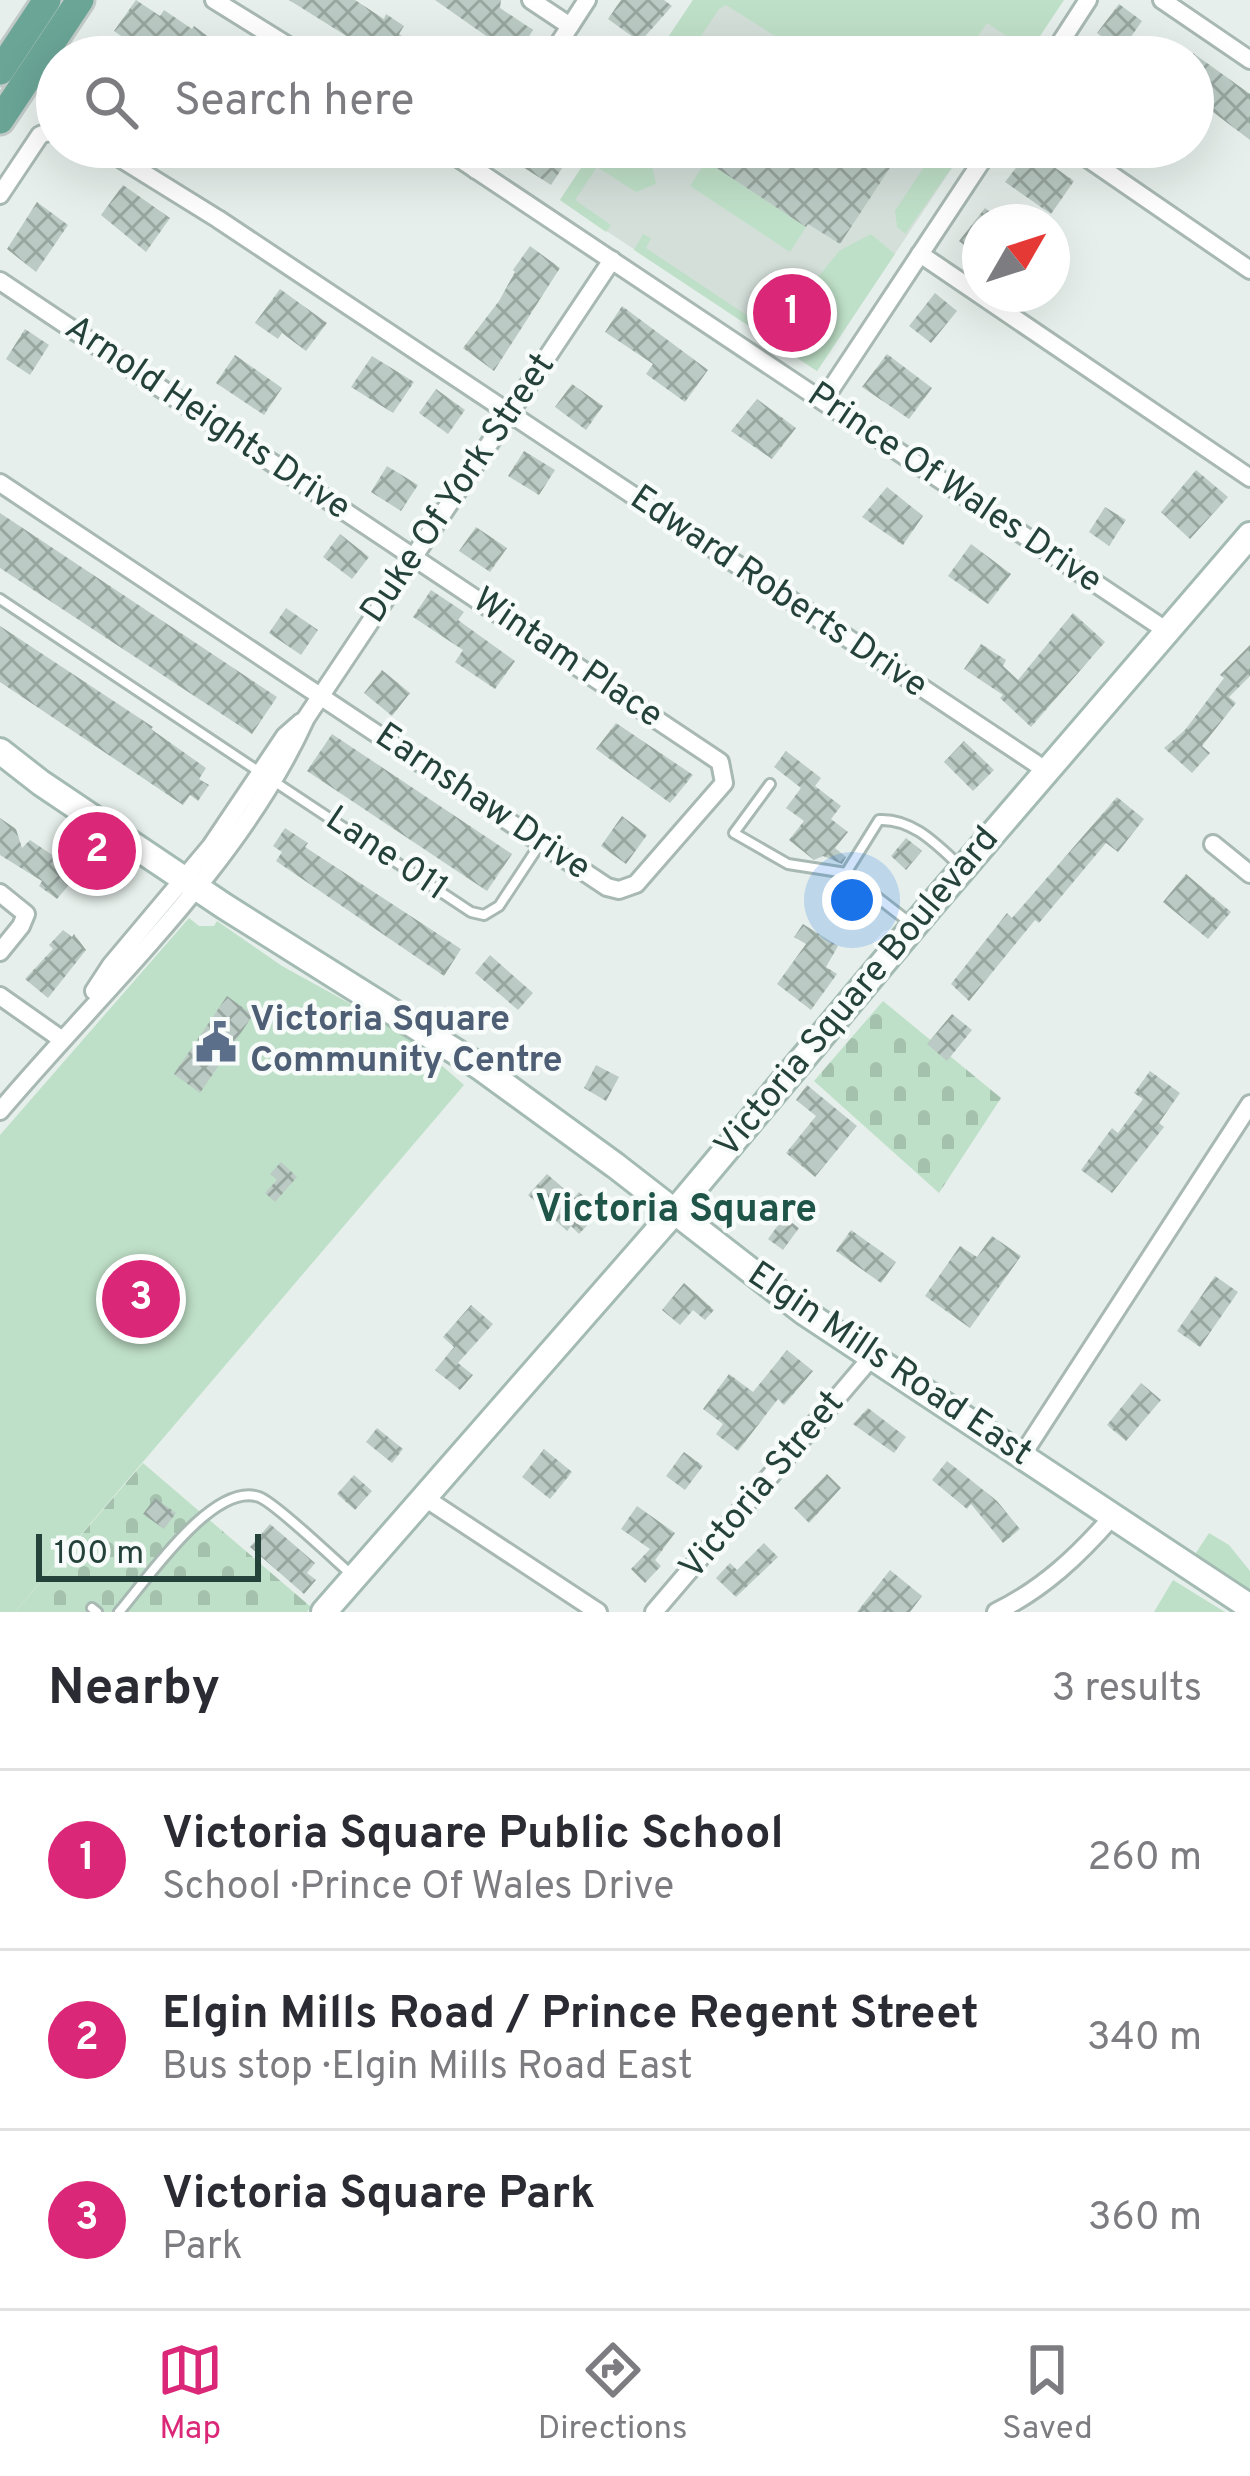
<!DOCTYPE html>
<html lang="en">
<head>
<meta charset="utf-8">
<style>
	body { margin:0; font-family:Overpass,sans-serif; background:#f2f2f3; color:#2b2b33 }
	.compass { position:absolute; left:962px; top:204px; width:108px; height:108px; border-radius:50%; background:#fff; box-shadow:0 12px 48px #0002; rotate:51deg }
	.scale { position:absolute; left:36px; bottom:30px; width:225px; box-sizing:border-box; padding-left:12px; border:6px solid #24423a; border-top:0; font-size:33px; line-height:42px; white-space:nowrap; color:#24423a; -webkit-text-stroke:9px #f7fbf9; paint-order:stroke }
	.you { position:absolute; left:852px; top:900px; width:42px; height:42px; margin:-30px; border:9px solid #fff; border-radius:50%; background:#1a73e8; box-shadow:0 0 0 18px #1a73e833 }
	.badge { display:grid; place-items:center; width:78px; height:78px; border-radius:50%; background:#db2777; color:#fff; font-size:39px; font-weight:700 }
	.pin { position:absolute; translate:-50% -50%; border:6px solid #fff; box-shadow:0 3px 12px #0006 }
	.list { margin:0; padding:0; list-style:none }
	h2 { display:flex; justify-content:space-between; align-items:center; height:156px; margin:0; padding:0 48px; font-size:51px }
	h2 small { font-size:39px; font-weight:400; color:#7c7c81 }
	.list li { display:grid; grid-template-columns:78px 1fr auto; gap:36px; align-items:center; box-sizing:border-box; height:180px; padding:0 48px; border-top:3px solid #e1e1e2 }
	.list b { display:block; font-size:45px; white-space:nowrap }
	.list p { margin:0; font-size:39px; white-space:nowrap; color:#7c7c81 }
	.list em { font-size:39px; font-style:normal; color:#7c7c81 }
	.icon { flex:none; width:66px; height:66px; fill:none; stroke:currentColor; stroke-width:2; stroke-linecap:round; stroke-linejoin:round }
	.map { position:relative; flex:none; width:1250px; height:1612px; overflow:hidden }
	.search { position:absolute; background:#fff; box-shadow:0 12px 48px #0002; left:36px; right:36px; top:36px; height:132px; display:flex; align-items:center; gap:30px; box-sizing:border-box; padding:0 42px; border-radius:66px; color:#7c7c81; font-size:45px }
	.sheet { height:696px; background:#fff }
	nav { display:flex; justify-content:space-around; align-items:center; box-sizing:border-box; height:168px; border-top:3px solid #e1e1e2; background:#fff; font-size:33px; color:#7c7c81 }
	nav a { display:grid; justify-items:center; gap:6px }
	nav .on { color:#db2777 }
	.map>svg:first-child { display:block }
	.built { fill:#d4dfda }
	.green { fill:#bfe0c8 }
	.cemetery { fill:url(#cemetery-stones) }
	.building { fill:url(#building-cross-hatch) }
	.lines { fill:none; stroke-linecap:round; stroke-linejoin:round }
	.lane-casing { stroke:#a8b8b2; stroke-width:14 }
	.street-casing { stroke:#a8b8b2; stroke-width:22 }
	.secondary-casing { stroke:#a4bbb3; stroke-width:30 }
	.primary-casing { stroke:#c2cac8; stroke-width:33 }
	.lane { stroke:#fff; stroke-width:8 }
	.street { stroke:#fff; stroke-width:16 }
	.secondary { stroke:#fff; stroke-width:24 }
	.primary { stroke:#6aa596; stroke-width:27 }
	.labels { text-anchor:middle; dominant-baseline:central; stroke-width:9; stroke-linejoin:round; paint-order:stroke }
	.street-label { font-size:36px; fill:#24423a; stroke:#f7fbf9 }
	.service-label { font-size:36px; font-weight:bold; fill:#4e5e75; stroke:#f7fbf9; text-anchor:start }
	.neighbourhood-label { font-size:39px; font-weight:bold; fill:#1f5548; stroke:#f7fbf9 }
</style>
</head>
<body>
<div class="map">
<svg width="1250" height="1612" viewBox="0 0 1250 1612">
	<defs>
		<pattern id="cemetery-stones" width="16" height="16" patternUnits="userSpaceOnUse" patternTransform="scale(3)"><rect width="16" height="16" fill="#bfe0c8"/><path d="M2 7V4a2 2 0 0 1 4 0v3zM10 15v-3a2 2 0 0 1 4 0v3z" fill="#a4c1ad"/></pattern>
		<pattern id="building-cross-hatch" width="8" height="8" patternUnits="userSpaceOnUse" patternTransform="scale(3)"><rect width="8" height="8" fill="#bbcac4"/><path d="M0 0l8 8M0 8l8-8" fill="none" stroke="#98a6a0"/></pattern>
	</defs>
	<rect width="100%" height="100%" fill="#e6efeb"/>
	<g class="built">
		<path d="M693,0H972L1037,41L1026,57H655Z"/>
		<path d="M595,147H966L817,371L560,200Z"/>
	</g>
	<g class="green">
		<path d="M693,0H1064L1026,57H1013L1020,45L987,23L965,54L944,40L932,57H808L726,5L719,9L687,57H655Z"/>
		<path d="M595,147H630L639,165L652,166L656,184L636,192L597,167L575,200L611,225L606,232L560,200Z"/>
		<path d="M937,147H966L905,234L897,227L895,211Z"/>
		<path d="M706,161L806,227L790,252L690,186Z"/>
		<path d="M643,234L651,238L646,248L793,346L818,308L814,282L839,251L871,234L895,254L817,371L634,250Z"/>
		<path d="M189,918L199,926H214L217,921L282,966L407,1035L464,1085L15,1612H0V1135Z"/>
		<path d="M1209,1533L1229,1545L1250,1571V1591L1194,1556Z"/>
		<path d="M1173,1580L1225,1612H1154Z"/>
	</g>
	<g class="cemetery">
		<path d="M883,1001L1001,1098L939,1193L814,1081Z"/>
		<path d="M143,1463L311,1607L307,1612H15Z"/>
	</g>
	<g class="building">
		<path d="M136,0L160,16L164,10L192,29L194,26L226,50L221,57H172L163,51L160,56L141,43L137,47L114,31Z"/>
		<path d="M289,0H355L384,19L386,14L404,26L399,34L434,57H380Z"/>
		<path d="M435,0H501L500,8L533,30L516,57Z"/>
		<path d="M621,0H664L672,6L640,42L608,19Z"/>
		<path d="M1119,4L1142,21L1121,51L1097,33Z"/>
		<path d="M1193,53L1250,94V140L1193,97Z"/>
		<path d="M524,147H576L551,185L515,162Z"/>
		<path d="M692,147H895L901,151L840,244L808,224L806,227L706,161L709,156Z"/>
		<path d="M1030,150L1074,181L1051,214L1005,182Z"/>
		<path d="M123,185L170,218L146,252L101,215Z"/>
		<path d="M37,202L68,225L36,272L7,249Z"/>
		<path d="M985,208L1003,222H980V258L959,241Z"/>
		<path d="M530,246L560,268L494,371L463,348L499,301L515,272L513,270Z"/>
		<path d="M280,289L327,323L306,351L282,333L278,339L255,323Z"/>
		<path d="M935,293L957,311L931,343L909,326Z"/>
		<path d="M622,306L708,370L685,402L646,374L653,364L605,332Z"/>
		<path d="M25,329L49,345L30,375L6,359Z"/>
		<path d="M887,354L932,388L909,419L862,387Z"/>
		<path d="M235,355L282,388L264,415L216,383Z"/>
		<path d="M372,356L414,382L393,413L351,387Z"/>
		<path d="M572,384L603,406L586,430L555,407Z"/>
		<path d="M436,389L465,410L448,434L419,413Z"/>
		<path d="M757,399L796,428L772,459L731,431Z"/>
		<path d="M524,451L555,470L539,495L508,476Z"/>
		<path d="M387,466L418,485L401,511L371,492Z"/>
		<path d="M1196,470L1228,497L1190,539L1161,512Z"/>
		<path d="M887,487L923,516L903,545L862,517Z"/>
		<path d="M1105,507L1126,520L1109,546L1089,532Z"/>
		<path d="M0,513L277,697L252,734L0,568Z"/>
		<path d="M476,527L507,548L490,572L459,551Z"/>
		<path d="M340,534L369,557L352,579L323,557Z"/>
		<path d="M971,544L1011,574L988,604L948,576Z"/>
		<path d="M431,590L464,612L458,620L515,661L495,689L455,662L463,650L413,617Z"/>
		<path d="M286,608L318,630L301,655L269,633Z"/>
		<path d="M1073,613L1105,642L1031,727L1000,698L1003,695L964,669L981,644L1006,660L1003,666L1018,680Z"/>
		<path d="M0,626L153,727L151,729L206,768L199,779L209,785L198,801L190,795L183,805L0,682Z"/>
		<path d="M1250,645V676L1229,697L1236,703L1202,746L1210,753L1192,773L1164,748L1185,730L1224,678L1220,675Z"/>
		<path d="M382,670L410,693L392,716L364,693Z"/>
		<path d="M616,723L693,775L670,803L596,749Z"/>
		<path d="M332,734L512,854L487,891L307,771Z"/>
		<path d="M964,741L994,770L973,791L944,762Z"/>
		<path d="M786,751L821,778L815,786L841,806L831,819L848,832L835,848L846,857L842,864L823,856L814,860L789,840L804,821L786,808L801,788L774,767Z"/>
		<path d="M1117,797L1144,819L1118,852L1106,843L1039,923L1035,920L969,1001L951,984L1007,913L1012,918Z"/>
		<path d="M622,816L647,835L626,864L601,846Z"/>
		<path d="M0,818L16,829L22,848L30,840L79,873L57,899L39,886L42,881L0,855Z"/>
		<path d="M285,828L308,843L305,847L461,949L444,976L276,861L282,852L273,846Z"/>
		<path d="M906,838L922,851L906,870L891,856Z"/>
		<path d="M1186,874L1231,912L1208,939L1163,902Z"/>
		<path d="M803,924L838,946L826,967L837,974L811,1010L777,984L806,944L794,937Z"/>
		<path d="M63,930L72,937L74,934L86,950L48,998L25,979L53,949L49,945Z"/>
		<path d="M490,955L533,993L518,1010L475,973Z"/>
		<path d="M227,996L253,1015L200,1093L174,1074Z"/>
		<path d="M952,1014L972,1030L947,1061L927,1044Z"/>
		<path d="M596,1065L619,1077L606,1101L584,1088Z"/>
		<path d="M1150,1071L1180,1093L1159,1123L1164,1127L1112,1193L1081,1170L1112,1128L1118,1133L1143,1099L1134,1093Z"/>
		<path d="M807,1085L857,1126L815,1177L786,1153L816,1116L796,1100Z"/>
		<path d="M281,1162L297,1177L275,1202L265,1193L277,1180L270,1174Z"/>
		<path d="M547,1174L574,1198L579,1192L596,1207L592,1211L597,1215L579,1234L571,1226L567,1231L528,1195Z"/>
		<path d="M784,1217L799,1228L783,1250L768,1239Z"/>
		<path d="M851,1230L896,1262L881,1283L836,1251Z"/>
		<path d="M992,1236L1021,1256L970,1328L925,1296L960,1246L977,1257Z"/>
		<path d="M1215,1276L1238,1292L1200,1347L1177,1331Z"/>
		<path d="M684,1283L714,1310L705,1320L693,1310L680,1325L662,1310Z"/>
		<path d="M471,1305L493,1324L458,1363L473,1375L460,1390L435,1370L454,1347L443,1337Z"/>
		<path d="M787,1350L813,1371L784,1405L778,1399L738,1451L716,1434L723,1424L703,1409L729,1374L753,1392Z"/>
		<path d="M1141,1383L1161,1400L1126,1441L1107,1425Z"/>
		<path d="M868,1408L906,1437L894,1453L853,1424Z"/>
		<path d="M377,1428L403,1449L392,1463L366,1442Z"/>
		<path d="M544,1449L572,1472L550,1499L522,1477Z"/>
		<path d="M684,1452L703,1466L685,1490L666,1476Z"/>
		<path d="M947,1461L997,1501L1020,1529L1003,1543L971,1504L967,1509L932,1480Z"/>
		<path d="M827,1474L841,1488L809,1523L794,1508Z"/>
		<path d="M354,1475L372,1491L355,1510L337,1494Z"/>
		<path d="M155,1498L176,1513L164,1529L143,1514Z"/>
		<path d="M637,1506L675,1533L655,1560L661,1566L645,1583L631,1569L650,1549L621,1529Z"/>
		<path d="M270,1524L315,1563L307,1573L316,1580L304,1594L250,1547Z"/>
		<path d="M764,1543L778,1557L736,1597L716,1578L730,1563L737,1570Z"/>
		<path d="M890,1570L922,1596L910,1612H857Z"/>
	</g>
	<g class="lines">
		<g class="lane-casing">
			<g id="lane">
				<path d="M0,599L258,771"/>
				<path d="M272,780L471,912L484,915L499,906L540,844"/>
				<path d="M770,784L734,833L788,864L846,873L909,922"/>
				<path d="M846,873L879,820C913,818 938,846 961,867"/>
				<path d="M92,1608L97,1612"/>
				<path d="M119,1612C146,1581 213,1481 259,1497C274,1502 336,1561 353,1576"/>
			</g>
		</g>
		<g class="street-casing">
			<g id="street">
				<path d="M214,0L306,57"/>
				<path d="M531,0L570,26"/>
				<path d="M1162,0L1250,60"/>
				<path d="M550,57L587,0"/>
				<path d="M1051,57L1088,0"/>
				<path d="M102,147L218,219L1047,771"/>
				<path d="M442,147L1167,631"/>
				<path d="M1071,147L1250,270"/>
				<path d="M476,170L491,147"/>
				<path d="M0,195L40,135L57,129"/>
				<path d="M920,254L1250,478"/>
				<path d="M0,281L720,762L724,783L636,884L619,890L607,887L0,483"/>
				<path d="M823,401L991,147"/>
				<path d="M1213,844L1250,874"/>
				<path d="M0,893L26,914L21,926L0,952"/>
				<path d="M94,991L111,965L211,846L285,736L301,722"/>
				<path d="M0,996L61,1039"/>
				<path d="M0,1111C104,988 239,866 306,718L612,260"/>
				<path d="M1021,1457L1250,1104"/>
				<path d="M422,1496L598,1612"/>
				<path d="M654,1612L871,1358"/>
				<path d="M996,1612C1043,1589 1078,1556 1112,1517"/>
			</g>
		</g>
		<g class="secondary-casing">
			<g id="secondary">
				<path d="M0,751L41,783L224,906L480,1067L616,1166L804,1312L1250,1607"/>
				<path d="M324,1612L675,1211L929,908L1250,535"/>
			</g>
		</g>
		<g class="primary-casing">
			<g id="primary">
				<path d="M0,71L47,0"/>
				<path d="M0,120L80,0"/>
			</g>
		</g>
		<use href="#lane" class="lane"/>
		<use href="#street" class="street"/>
		<use href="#secondary" class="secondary"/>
		<use href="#primary" class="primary"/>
	</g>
	<defs>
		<g id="civic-bare" transform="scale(3.24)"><path d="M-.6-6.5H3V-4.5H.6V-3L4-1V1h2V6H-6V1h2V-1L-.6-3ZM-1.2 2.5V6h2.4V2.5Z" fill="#5c6f8a" stroke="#f7fbf9" stroke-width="2.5" paint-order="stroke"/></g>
	</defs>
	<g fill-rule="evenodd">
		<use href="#civic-bare" x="216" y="1042"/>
	</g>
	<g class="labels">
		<g class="street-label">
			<text transform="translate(207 419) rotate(34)">Arnold Heights Drive</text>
			<text transform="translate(459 489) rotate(-56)">Duke Of York Street</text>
			<text transform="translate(954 489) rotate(34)">Prince Of Wales Drive</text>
			<text transform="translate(778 593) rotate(34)">Edward Roberts Drive</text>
			<text transform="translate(567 659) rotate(34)">Wintam Place</text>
			<text transform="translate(482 803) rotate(34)">Earnshaw Drive</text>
			<text transform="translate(386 855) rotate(34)">Lane 011</text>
			<text transform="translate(858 993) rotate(-50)">Victoria Square Boulevard</text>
			<text transform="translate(889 1365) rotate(34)">Elgin Mills Road East</text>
			<text transform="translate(763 1486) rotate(-50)">Victoria Street</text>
		</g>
		<g class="service-label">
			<text x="250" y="1021">Victoria Square<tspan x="250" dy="41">Community Centre</tspan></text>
		</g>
		<g class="neighbourhood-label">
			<text x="676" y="1211">Victoria Square</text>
		</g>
	</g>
</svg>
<svg class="compass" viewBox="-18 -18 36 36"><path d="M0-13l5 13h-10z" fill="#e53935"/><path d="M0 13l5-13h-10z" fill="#7c7c81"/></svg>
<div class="scale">100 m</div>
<div class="you"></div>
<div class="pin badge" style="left:792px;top:313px">1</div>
<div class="pin badge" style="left:97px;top:851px">2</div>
<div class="pin badge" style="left:141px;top:1299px">3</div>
<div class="search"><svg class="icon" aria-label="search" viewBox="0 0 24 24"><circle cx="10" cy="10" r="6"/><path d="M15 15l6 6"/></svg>Search here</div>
</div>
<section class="sheet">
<h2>Nearby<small>3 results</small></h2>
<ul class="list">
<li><span class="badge">1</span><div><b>Victoria Square Public School</b><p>School · Prince Of Wales Drive</p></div><em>260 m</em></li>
<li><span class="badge">2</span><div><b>Elgin Mills Road / Prince Regent Street</b><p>Bus stop · Elgin Mills Road East</p></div><em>340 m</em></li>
<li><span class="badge">3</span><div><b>Victoria Square Park</b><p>Park</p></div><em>360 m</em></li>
</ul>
</section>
<nav>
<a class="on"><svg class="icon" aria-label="map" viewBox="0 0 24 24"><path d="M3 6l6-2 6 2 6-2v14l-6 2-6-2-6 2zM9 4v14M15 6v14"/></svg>Map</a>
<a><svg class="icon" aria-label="directions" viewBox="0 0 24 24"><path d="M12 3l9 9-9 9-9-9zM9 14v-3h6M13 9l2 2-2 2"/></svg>Directions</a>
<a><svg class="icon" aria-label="saved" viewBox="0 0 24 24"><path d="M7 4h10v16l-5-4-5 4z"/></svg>Saved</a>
</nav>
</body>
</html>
